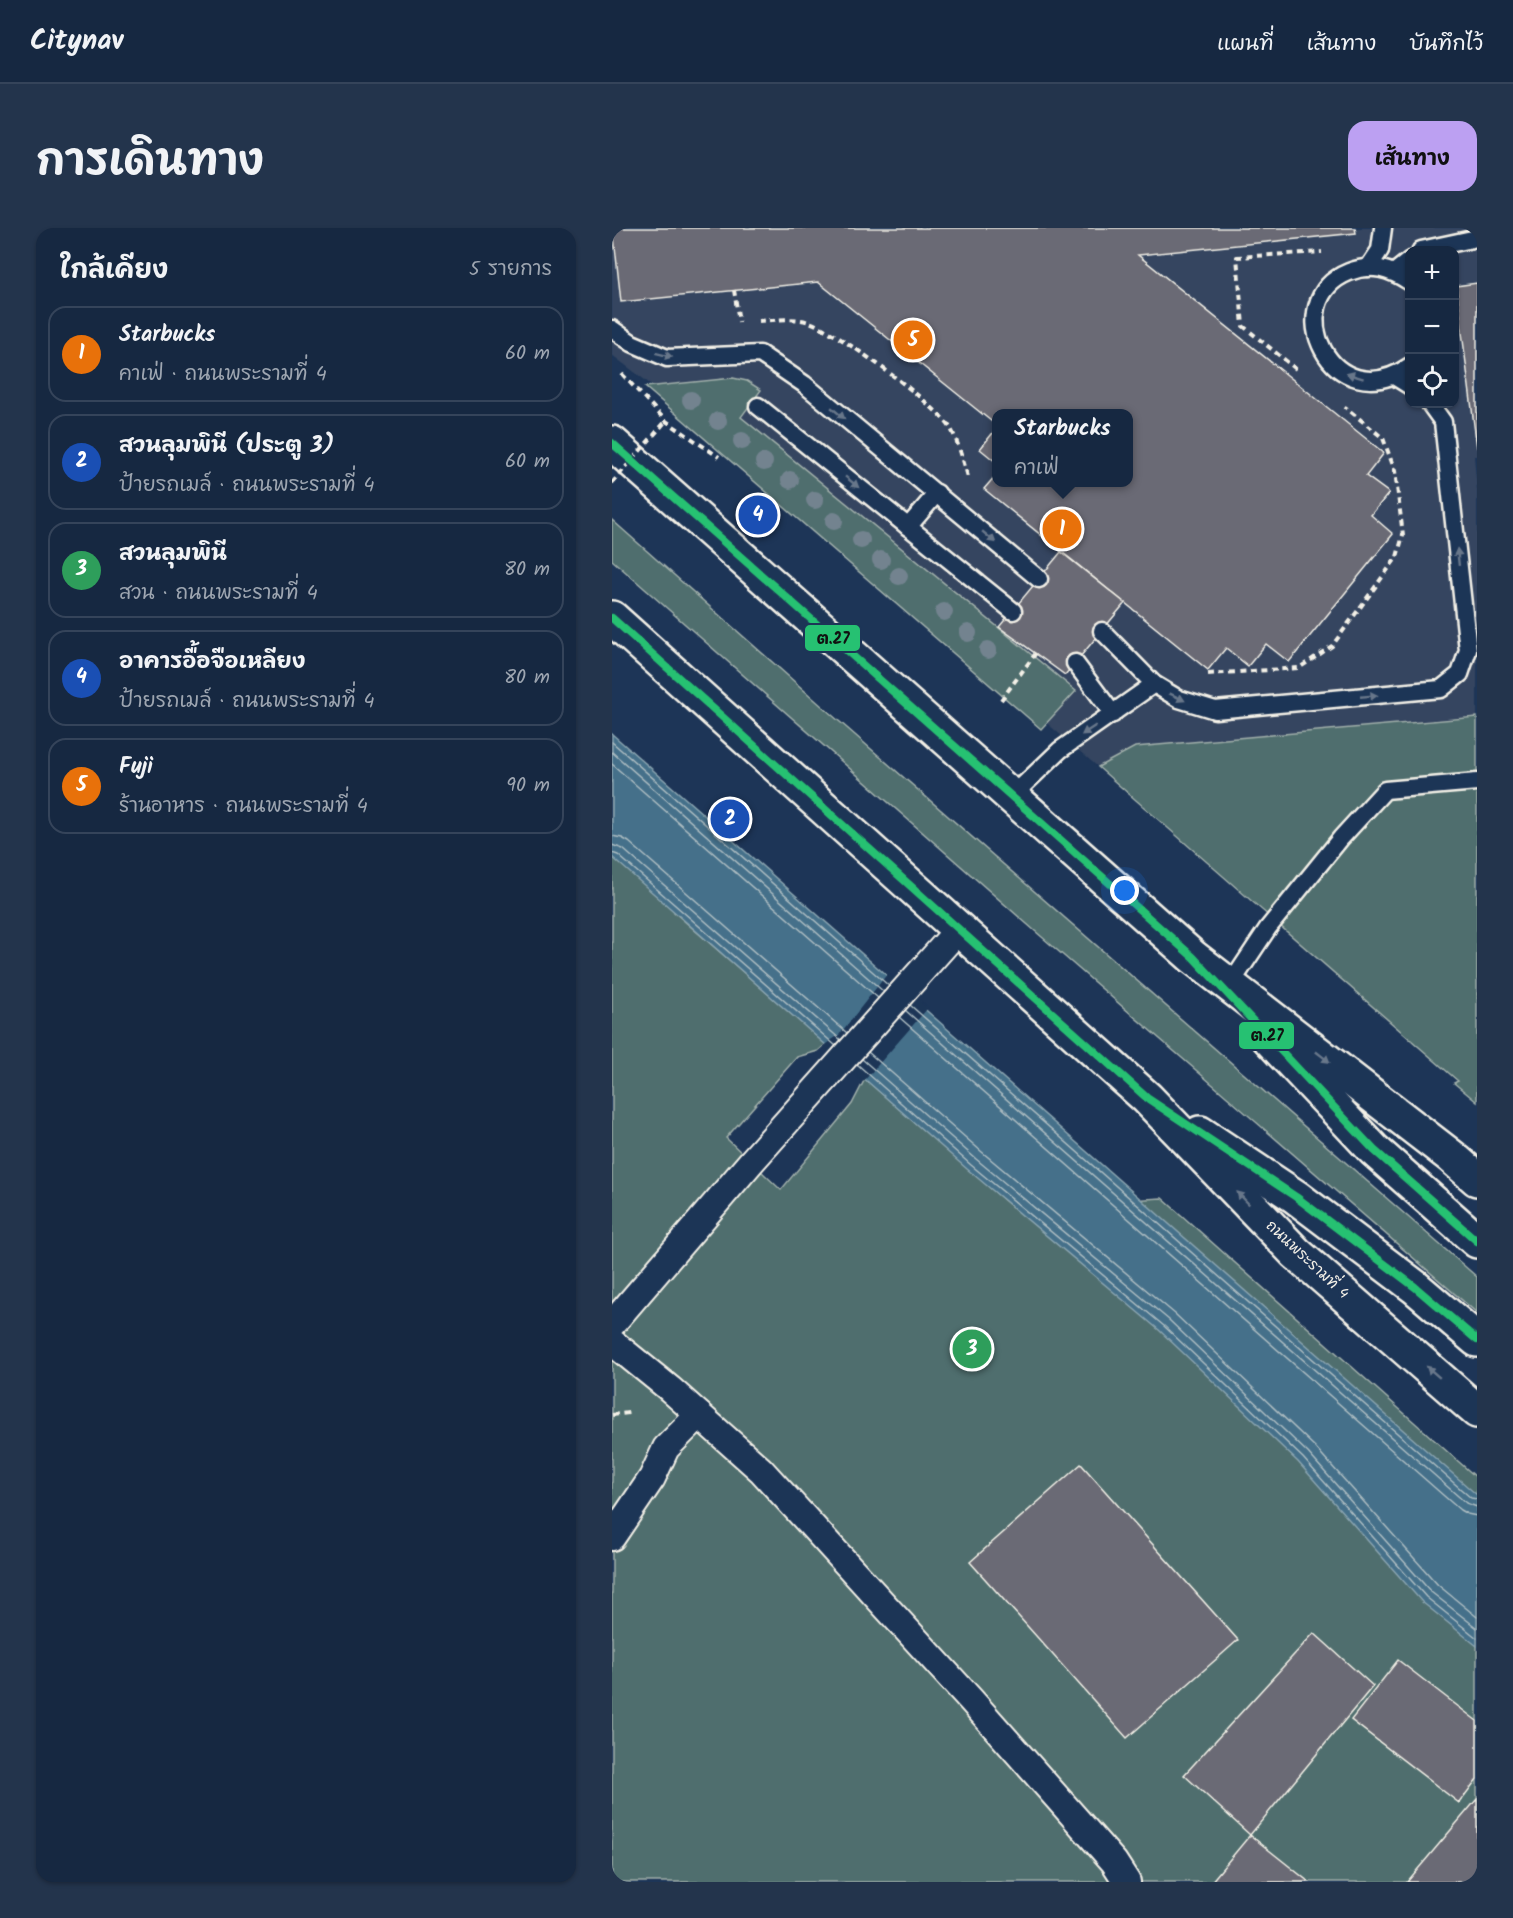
<!DOCTYPE html>
<html lang="th">
<head>
<meta charset="utf-8">
<style>
	body { margin:0; font-family:Kalam,"Playpen Sans Thai",sans-serif; background:#23344c; color:#f1f3f6 }
	.controls { position:absolute; right:18px; top:18px; display:grid; overflow:hidden; border-radius:12px; box-shadow:0 2px 4px #0004 }
	.controls button { width:54px; height:54px; display:grid; place-items:center; padding:0; border:0; border-bottom:2px solid #35445a; background:#162841; color:#f1f3f6; font:30px sans-serif }
	.you { position:absolute; left:513px; top:663px; width:21px; height:21px; margin:-15px; border:4px solid #fff; border-radius:50%; background:#1a73e8; box-shadow:0 0 0 9px #1a73e833 }
	.badge { display:grid; place-items:center; width:39px; height:39px; border-radius:50%; background:#bca0f2; color:#fff; font-size:20px; font-weight:700 }
	.pin { position:absolute; translate:-50% -50%; border:3px solid #fff; box-shadow:0 2px 6px #0006 }
	.popup { position:absolute; left:380px; top:181px; width:141px; height:78px; box-sizing:border-box; display:grid; place-content:center; border-radius:12px; background:#162841; filter:drop-shadow(0 2px 4px #0005); font-size:20px; white-space:nowrap; color:#9ea6b1 }
	.popup b { font-size:22px; color:#f1f3f6 }
	.popup::after { content:''; position:absolute; left:50%; top:100%; margin-left:-12px; border:12px solid transparent; border-top-color:#162841 }
	.list { margin:0; padding:0; list-style:none }
	h2 { display:flex; justify-content:space-between; align-items:center; height:78px; margin:0; padding:0 24px; font-size:26px }
	h2 small { font-size:20px; font-weight:400; color:#9ea6b1 }
	.list li { display:grid; grid-template-columns:39px 1fr auto; gap:18px; align-items:center; box-sizing:border-box; height:96px; margin:0 12px 12px; padding:0 12px; border:2px solid #35445a; border-radius:18px }
	.list b { display:block; font-size:22px; white-space:nowrap }
	.list p { margin:0; font-size:20px; white-space:nowrap; color:#9ea6b1 }
	.list em { font-size:20px; font-style:normal; color:#9ea6b1 }
	.icon { flex:none; width:33px; height:33px; fill:none; stroke:currentColor; stroke-width:2; stroke-linecap:round; stroke-linejoin:round }
	.map { position:relative; flex:none; width:865px; height:1654px; overflow:hidden; border-radius:18px }
	header { display:flex; align-items:center; gap:36px; box-sizing:border-box; height:84px; padding:0 30px; background:#162841; border-bottom:2px solid #35445a }
	header strong { font-size:28px }
	nav { display:flex; gap:33px; margin-inline-start:auto; font-size:21px }
	.intro { display:flex; align-items:center; justify-content:space-between; box-sizing:border-box; height:144px; padding:0 36px }
	h1 { margin:0; font-size:42px }
	.button { padding:15px 27px; border-radius:18px; background:#bca0f2; color:#111; font-size:21px; font-weight:700 }
	main { display:flex; gap:36px; padding:0 36px }
	aside { flex:1; background:#162841; border-radius:18px; box-shadow:0 2px 4px #0004 }
	.map>svg:first-child { display:block }
	.built { fill:#344560; fill-rule:evenodd }
	.green { fill:#4f6e6e; stroke:#a2b0ab; stroke-width:1.5 }
	.water { fill:#44708a; stroke:#8aa4b0; stroke-width:1.5 }
	.pier { fill:#1d3557 }
	.lines { fill:none; stroke-linecap:round; stroke-linejoin:round }
	.shore { stroke:#aebdc2; stroke-width:1.5 }
	.building { fill:#6a6a74; stroke:#f4f1e8; stroke-width:1.5 }
	.service-casing { stroke:#f4f1e8; stroke-width:21 }
	.pedestrian-casing { stroke:#f4f1e8; stroke-width:30 }
	.primary-casing { stroke:#f4f1e8; stroke-width:38 }
	.path { stroke:#f4f1e8; stroke-width:4; stroke-dasharray:6 4.5; stroke-linecap:butt }
	.service { stroke:#1d3557; stroke-width:16 }
	.pedestrian { stroke:#1d3557; stroke-width:26 }
	.primary { stroke:#1d3557; stroke-width:33 }
	.path-bridge { stroke:#f4f1e8; stroke-width:4; stroke-dasharray:6 4.5; stroke-linecap:butt }
	.bus-1-casing { stroke:#1d3557; stroke-width:12 }
	.bus-1 { stroke:#26c172; stroke-width:8 }
	.tree { fill:#73838f }
	.oneway { fill:#68778a }
	.labels { text-anchor:middle; dominant-baseline:central; stroke-width:4.5; stroke-linejoin:round; paint-order:stroke }
	.street-label { font-size:15px; fill:#f4f1e8; stroke:#1d3557 }
	.line-badge { stroke:#1d3557; stroke-width:2 }
	.pale-badge-label { font-size:16px; text-anchor:middle; font-weight:bold; fill:#111 }
</style>
</head>
<body>
<header>
<strong>Citynav</strong>
<nav><a>แผนที่</a><a>เส้นทาง</a><a>บันทึกไว้</a></nav>
</header>
<div class="intro"><h1>การเดินทาง</h1><a class="button">เส้นทาง</a></div>
<main>
<aside>
<h2>ใกล้เคียง<small>5 รายการ</small></h2>
<ul class="list">
<li><span class="badge" style="background:#e8710a">1</span><div><b>Starbucks</b><p>คาเฟ่ · ถนนพระรามที่ 4</p></div><em>60 m</em></li>
<li><span class="badge" style="background:#1a4fb4">2</span><div><b>สวนลุมพินี (ประตู 3)</b><p>ป้ายรถเมล์ · ถนนพระรามที่ 4</p></div><em>60 m</em></li>
<li><span class="badge" style="background:#2e9e5b">3</span><div><b>สวนลุมพินี</b><p>สวน · ถนนพระรามที่ 4</p></div><em>80 m</em></li>
<li><span class="badge" style="background:#1a4fb4">4</span><div><b>อาคารอื้อจือเหลียง</b><p>ป้ายรถเมล์ · ถนนพระรามที่ 4</p></div><em>80 m</em></li>
<li><span class="badge" style="background:#e8710a">5</span><div><b>Fuji</b><p>ร้านอาหาร · ถนนพระรามที่ 4</p></div><em>90 m</em></li>
</ul>
</aside>
<div class="map">
<svg width="865" height="1654" viewBox="0 0 865 1654">
	<rect width="100%" height="100%" fill="#1d3557"/>
	<filter id="ink" filterUnits="userSpaceOnUse"><feTurbulence type="fractalNoise" baseFrequency=".0167" numOctaves="2"/><feDisplacementMap in="SourceGraphic" scale="12" xChannelSelector="R" yChannelSelector="G"/><feConvolveMatrix kernelMatrix="1 2 1 2 8 2 1 2 1" color-interpolation-filters="sRGB"/></filter>
	<g filter="url(#ink)">
		<path class="built" d="M0,0H865V228H862L865,263V870L486,539L50,165L0,127ZM798,22H842V176H798ZM384,186H516V254H384Z"/>
		<g class="green">
			<path d="M121,150L135,153L149,162L129,189L464,463L429,501L33,159Z"/>
			<path d="M0,292L220,487L865,1049V1085L423,703L0,332Z"/>
			<path d="M865,489V874L842,855L846,853L486,539L523,519Z"/>
			<path d="M0,515L62,684L214,816L206,823L185,829L114,910L169,962L240,876L253,851L400,979L550,970L865,1250V1654H0Z"/>
		</g>
		<path class="water" d="M0,506L865,1267V1418L810,1374L686,1234L547,1102L355,941L0,629Z"/>
		<path class="pier" d="M276,745L316,780L251,854L211,818L227,807Z"/>
		<g class="lines">
			<g class="shore">
				<path d="M0,514L277,758"/>
				<path d="M0,524L272,764"/>
				<path d="M0,536L266,770"/>
				<path d="M0,608L10,610L17,614L235,805"/>
				<path d="M0,617L11,621L229,812"/>
				<path d="M0,625L6,627L224,818"/>
				<path d="M298,777L859,1270L865,1271"/>
				<path d="M293,782L854,1275L865,1279"/>
				<path d="M287,789L848,1282L855,1286L865,1288"/>
				<path d="M256,824L370,924L563,1086L703,1219L826,1357L865,1389"/>
				<path d="M250,831L364,931L557,1092L696,1225L819,1364L865,1400"/>
				<path d="M245,836L359,937L552,1098L691,1230L814,1369L865,1410"/>
			</g>
		</g>
		<g class="building">
			<path d="M1,0H743L744,5L526,27L772,225L754,248L777,265L759,287L781,306L677,434L654,416L636,438L614,420L596,442L372,261L384,247V254H516V186H384V197L206,54L9,74Z"/>
			<path d="M865,55V220L844,58Z"/>
			<path d="M384,201V234L368,221Z"/>
			<path d="M449,324L513,375L453,447L387,399Z"/>
			<path d="M469,1236L626,1412L515,1510L358,1334Z"/>
			<path d="M702,1405L761,1458L638,1607L572,1547Z"/>
			<path d="M786,1432L865,1493V1551L847,1575L739,1492Z"/>
			<path d="M865,1571V1654H795Z"/>
			<path d="M638,1607L697,1654H599Z"/>
		</g>
		<g class="lines">
			<g class="service-casing">
				<g id="service">
					<path d="M809,22L865,10"/>
					<path d="M756,40L768,22L771,0"/>
					<path d="M783,44L798,32"/>
					<path d="M798,54C778,41 759,35 737,44C665,73 720,192 798,138"/>
					<path d="M0,101L20,115L55,130L148,126L192,156L427,351"/>
					<path d="M782,148L798,158"/>
					<path d="M146,178L401,383"/>
					<path d="M296,299L325,265"/>
					<path d="M490,403L542,456L567,471L603,482L829,461L848,446L856,422L831,194L818,176"/>
					<path d="M463,435L501,486"/>
					<path d="M399,569L448,522L542,456"/>
					<path d="M618,757L656,700L729,610L773,562L865,554"/>
				</g>
			</g>
			<g class="pedestrian-casing">
				<g id="pedestrian">
					<path d="M0,1096L139,934L346,702"/>
					<path d="M0,1114L58,1161L149,1242L359,1472L502,1634L515,1654"/>
					<path d="M0,1309L40,1250L54,1220L87,1187"/>
				</g>
			</g>
			<g class="primary-casing">
				<g id="primary">
					<path d="M0,215L581,729L840,929L865,951"/>
					<path d="M0,390L535,870L684,1025L865,1183"/>
					<path d="M650,803L762,922L865,1013"/>
					<path d="M588,905L684,969L803,1059L865,1112"/>
				</g>
			</g>
			<g class="path">
				<path d="M122,62L127,94"/>
				<path d="M147,93C163,92 182,89 197,94C223,102 327,178 339,201C347,216 352,236 357,252"/>
				<path d="M684,141L631,98L625,29L710,24"/>
				<path d="M10,146L54,193L107,229"/>
				<path d="M596,446L687,440L720,418L785,329L791,307L783,243L771,210L733,179"/>
				<path d="M389,472L424,425"/>
				<path d="M0,1187L17,1185"/>
			</g>
			<use href="#service" class="service"/>
			<use href="#pedestrian" class="pedestrian"/>
			<use href="#primary" class="primary"/>
			<path class="path-bridge" d="M0,255L54,193"/>
			<g class="bus-1-casing">
				<g id="bus-1">
					<path d="M0,215L581,729L762,922L865,1013"/>
					<path d="M0,390L535,870L684,969L803,1059L865,1112"/>
				</g>
			</g>
			<use href="#bus-1" class="bus-1"/>
		</g>
		<g class="tree">
			<circle cx="79" cy="172" r="9"/>
			<circle cx="106" cy="193" r="9"/>
			<circle cx="130" cy="213" r="9"/>
			<circle cx="152" cy="234" r="9"/>
			<circle cx="178" cy="252" r="9"/>
			<circle cx="203" cy="272" r="9"/>
			<circle cx="222" cy="293" r="9"/>
			<circle cx="249" cy="312" r="9"/>
			<circle cx="269" cy="332" r="9"/>
			<circle cx="287" cy="348" r="9"/>
			<circle cx="332" cy="384" r="9"/>
			<circle cx="356" cy="405" r="9"/>
			<circle cx="376" cy="422" r="9"/>
		</g>
		<defs><path id="oneway-solid" d="M-6-.8H1V-3.2L6.5 0L1 3.2V.8H-6Z" transform="scale(1.5)"/></defs>
		<g class="oneway">
			<use href="#oneway-solid" transform="translate(52 127) rotate(14)"/>
			<use href="#oneway-solid" transform="translate(743 148) rotate(-163)"/>
			<use href="#oneway-solid" transform="translate(226 185) rotate(40)"/>
			<use href="#oneway-solid" transform="translate(240 254) rotate(39)"/>
			<use href="#oneway-solid" transform="translate(377 309) rotate(40)"/>
			<use href="#oneway-solid" transform="translate(846 329) rotate(-96)"/>
			<use href="#oneway-solid" transform="translate(757 468) rotate(-5)"/>
			<use href="#oneway-solid" transform="translate(565 469) rotate(26)"/>
			<use href="#oneway-solid" transform="translate(477 502) rotate(146)"/>
			<use href="#oneway-solid" transform="translate(711 829) rotate(38)"/>
			<use href="#oneway-solid" transform="translate(631 970) rotate(-134)"/>
			<use href="#oneway-solid" transform="translate(821 1144) rotate(-139)"/>
		</g>
	</g>
	<g class="labels">
		<g class="street-label">
			<text transform="translate(695 1032) rotate(43)">ถนนพระรามที่ 4</text>
		</g>
	</g>
	<g class="line-badge">
		<rect x="192" y="396" width="57" height="28" rx="6" fill="#26c172"/>
		<rect x="626" y="793" width="57" height="29" rx="6" fill="#26c172"/>
	</g>
	<g class="pale-badge-label">
		<text x="221" y="416">ต.27</text>
		<text x="655" y="813">ต.27</text>
	</g>
</svg>
<div class="controls">
<button>+</button>
<button>−</button>
<button><svg class="icon" aria-label="locate" viewBox="0 0 24 24"><circle cx="12" cy="12" r="6"/><path d="M12 2v4M12 18v4M2 12h4M18 12h4"/></svg></button>
</div>
<div class="you"></div>
<div class="pin badge" style="left:450px;top:301px;background:#e8710a">1</div>
<div class="popup"><b>Starbucks</b>คาเฟ่</div>
<div class="pin badge" style="left:118px;top:591px;background:#1a4fb4">2</div>
<div class="pin badge" style="left:360px;top:1121px;background:#2e9e5b">3</div>
<div class="pin badge" style="left:146px;top:287px;background:#1a4fb4">4</div>
<div class="pin badge" style="left:301px;top:112px;background:#e8710a">5</div>
</div>
</main>
</body>
</html>
